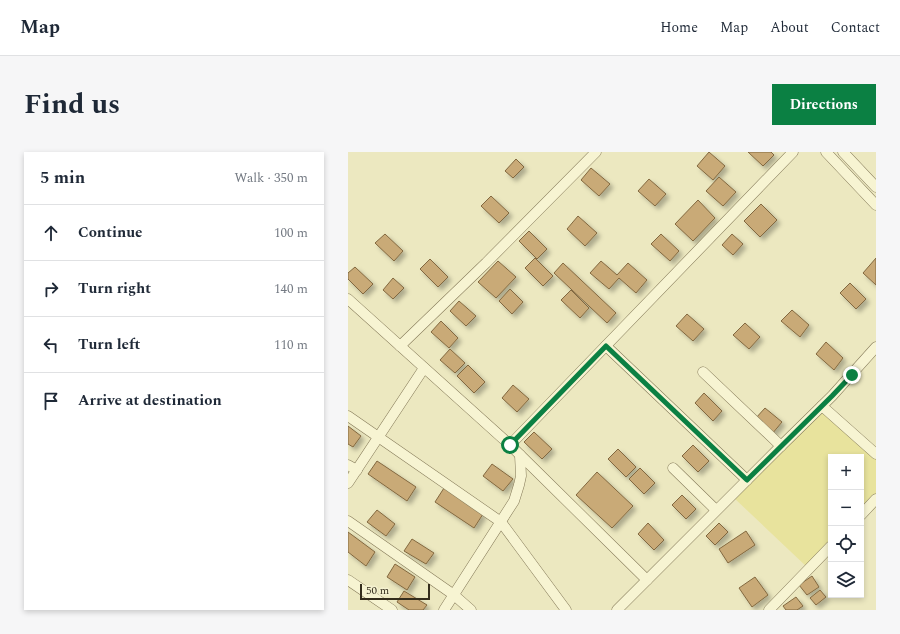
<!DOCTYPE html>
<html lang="en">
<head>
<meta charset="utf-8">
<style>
	body { margin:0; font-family:Spectral,serif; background:#f6f6f7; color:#1f2937 }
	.controls { position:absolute; right:12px; bottom:12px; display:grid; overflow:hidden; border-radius:0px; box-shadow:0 2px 6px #0003 }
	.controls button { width:36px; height:36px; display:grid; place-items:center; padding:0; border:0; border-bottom:1px solid #e0e1e3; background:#fff; color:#1f2937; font:20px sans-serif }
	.scale { position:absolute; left:12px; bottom:10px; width:70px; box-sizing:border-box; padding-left:4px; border:2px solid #342d1c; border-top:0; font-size:11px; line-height:14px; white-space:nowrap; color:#342d1c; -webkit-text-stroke:3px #f4f1cf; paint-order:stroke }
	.stop { position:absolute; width:12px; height:12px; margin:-9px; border:3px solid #0b8043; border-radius:50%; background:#fff }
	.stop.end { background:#0b8043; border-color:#fff; box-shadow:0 1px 4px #0008 }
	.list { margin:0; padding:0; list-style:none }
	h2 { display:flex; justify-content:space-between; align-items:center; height:52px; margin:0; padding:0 16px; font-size:17px }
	h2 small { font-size:13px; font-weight:400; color:#747a83 }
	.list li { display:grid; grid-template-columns:26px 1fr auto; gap:12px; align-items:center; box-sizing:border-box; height:56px; padding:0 16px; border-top:1px solid #e0e1e3 }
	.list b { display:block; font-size:15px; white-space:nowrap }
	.list em { font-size:13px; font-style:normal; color:#747a83 }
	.icon { flex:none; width:22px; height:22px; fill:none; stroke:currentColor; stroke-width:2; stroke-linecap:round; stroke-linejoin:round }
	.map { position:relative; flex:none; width:528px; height:458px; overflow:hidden; border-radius:0px }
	header { display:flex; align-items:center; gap:24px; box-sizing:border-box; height:56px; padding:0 20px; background:#fff; border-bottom:1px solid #e0e1e3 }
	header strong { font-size:19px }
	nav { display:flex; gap:22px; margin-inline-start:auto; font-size:14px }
	.intro { display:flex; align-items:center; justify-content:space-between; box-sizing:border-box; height:96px; padding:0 24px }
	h1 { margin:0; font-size:28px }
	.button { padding:10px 18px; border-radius:0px; background:#0b8043; color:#fff; font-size:14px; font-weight:700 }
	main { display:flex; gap:24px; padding:0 24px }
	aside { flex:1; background:#fff; border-radius:0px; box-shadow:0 2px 6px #0003 }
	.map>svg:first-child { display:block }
	.sand { fill:#e8e39d }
	.building { fill:#c9aa77; stroke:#82683f; filter:url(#shadow) }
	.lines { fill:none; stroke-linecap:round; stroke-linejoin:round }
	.minor-casing { stroke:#847958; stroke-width:11 }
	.minor { stroke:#f7f4d2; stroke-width:10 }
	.route { stroke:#0b8043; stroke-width:5 }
</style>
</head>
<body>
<header>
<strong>Map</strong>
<nav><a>Home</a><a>Map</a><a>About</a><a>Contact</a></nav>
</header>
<div class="intro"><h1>Find us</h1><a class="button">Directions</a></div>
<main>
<aside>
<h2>5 min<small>Walk · 350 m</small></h2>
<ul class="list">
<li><svg class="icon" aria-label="ahead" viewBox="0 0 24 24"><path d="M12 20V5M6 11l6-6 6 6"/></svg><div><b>Continue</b></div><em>100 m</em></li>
<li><svg class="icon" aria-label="right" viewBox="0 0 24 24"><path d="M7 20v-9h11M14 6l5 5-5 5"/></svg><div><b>Turn right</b></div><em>140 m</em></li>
<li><svg class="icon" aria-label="left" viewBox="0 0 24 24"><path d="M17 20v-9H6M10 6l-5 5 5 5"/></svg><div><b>Turn left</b></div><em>110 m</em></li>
<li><svg class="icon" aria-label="arrive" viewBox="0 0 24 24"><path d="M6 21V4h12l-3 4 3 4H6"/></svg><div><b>Arrive at destination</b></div></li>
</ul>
</aside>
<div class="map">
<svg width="528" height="458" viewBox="0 0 528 458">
	<defs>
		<filter id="shadow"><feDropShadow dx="3.5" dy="3.5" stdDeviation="2" flood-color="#0004"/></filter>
	</defs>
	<rect width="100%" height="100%" fill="#ece8c0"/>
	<path class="sand" d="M474,254L528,302V346L513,362V305H483V393L460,416L385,345Z"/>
	<g class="building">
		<path d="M361,0L377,14L365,28L349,14Z"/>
		<path d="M400,0H423L426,3L415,14Z"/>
		<path d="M168,7L176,15L165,26L157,19Z"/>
		<path d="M243,16L262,32L251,44L233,28Z"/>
		<path d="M371,25L388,40L375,54L358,39Z"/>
		<path d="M301,27L318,42L307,54L290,39Z"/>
		<path d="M143,44L161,61L151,71L133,54Z"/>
		<path d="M350,48L367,66L345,89L327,72Z"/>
		<path d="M413,52L429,68L412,85L396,69Z"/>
		<path d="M230,64L249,81L237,94L219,77Z"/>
		<path d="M181,79L199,97L189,107L171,89Z"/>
		<path d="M37,82L55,99L46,109L27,91Z"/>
		<path d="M313,82L331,99L322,109L303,92Z"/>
		<path d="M384,82L395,92L385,103L374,93Z"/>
		<path d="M187,106L205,124L195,134L177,116Z"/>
		<path d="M528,106V133L515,121Z"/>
		<path d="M82,107L100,125L90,135L72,117Z"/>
		<path d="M150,109L168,125L148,146L130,130Z"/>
		<path d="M253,109L269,123L280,111L299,128L288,141L271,126L261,137L242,121Z"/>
		<path d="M215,111L268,161L259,171L206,121Z"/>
		<path d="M7,115L25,132L15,142L0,127V121Z"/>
		<path d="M45,126L56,136L45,147L35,138Z"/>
		<path d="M502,131L518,147L508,157L492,141Z"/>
		<path d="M162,137L175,150L164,162L151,149Z"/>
		<path d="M223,138L241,156L232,166L213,148Z"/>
		<path d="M111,149L128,164L118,174L102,159Z"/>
		<path d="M444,158L461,173L452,185L433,169Z"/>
		<path d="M339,162L356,177L345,189L328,174Z"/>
		<path d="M93,169L110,186L101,196L83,180Z"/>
		<path d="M397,171L412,185L401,197L385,183Z"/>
		<path d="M478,190L495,206L486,218L468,202Z"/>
		<path d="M102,197L117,211L107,221L92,208Z"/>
		<path d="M120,213L137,230L126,241L109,224Z"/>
		<path d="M165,233L181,247L169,260L154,246Z"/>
		<path d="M356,241L374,259L365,269L347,251Z"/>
		<path d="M417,256L434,270L424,282L407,267Z"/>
		<path d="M0,274L13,284L5,295L0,292Z"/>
		<path d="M186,280L204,297L194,307L176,290Z"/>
		<path d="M345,293L361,309L350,320L334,304Z"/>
		<path d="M270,297L288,315L278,325L260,307Z"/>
		<path d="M29,309L68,335L59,349L20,322Z"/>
		<path d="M144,312L165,327L155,339L135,324Z"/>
		<path d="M292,316L307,331L296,342L281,327Z"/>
		<path d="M249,320L285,354L264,376L228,343Z"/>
		<path d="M96,336L135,362L126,376L87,350Z"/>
		<path d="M334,343L348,357L338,367L324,353Z"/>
		<path d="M29,358L47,372L38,384L19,370Z"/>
		<path d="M300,371L316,388L306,398L290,382Z"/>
		<path d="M371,371L380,380L367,393L358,384Z"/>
		<path d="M398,379L407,393L380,411L371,397Z"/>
		<path d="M0,380L27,400L18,414L0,400Z"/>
		<path d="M64,387L86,401L78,412L56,399Z"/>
		<path d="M47,412L67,425L59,438L39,425Z"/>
		<path d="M464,424L471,435L459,443L451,433Z"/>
		<path d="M407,425L420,443L404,455L391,436Z"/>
		<path d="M472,438L478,445L468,453L462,446Z"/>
		<path d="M56,439L79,453L75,458H61L49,450Z"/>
		<path d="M448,445L455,454L449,458H438L435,454Z"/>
	</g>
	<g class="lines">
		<g class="minor-casing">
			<g id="minor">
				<path d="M478,0L528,53"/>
				<path d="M495,0L528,35"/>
				<path d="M0,147L162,293L299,428"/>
				<path d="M52,194L138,111L248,0"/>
				<path d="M258,194L399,328"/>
				<path d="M355,220L433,294"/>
				<path d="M474,254L528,302"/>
				<path d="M0,264L153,370L218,458"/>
				<path d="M162,293L445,0"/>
				<path d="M0,313L9,318"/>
				<path d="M325,316L368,358"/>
				<path d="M0,331L76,216"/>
				<path d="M513,363L528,347"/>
				<path d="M0,369L106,443L123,458"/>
				<path d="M0,428L44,458"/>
				<path d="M96,458L166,349L171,333L173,324L172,303"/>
				<path d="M269,458L433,294L484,244L528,195"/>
				<path d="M421,458L483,394"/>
			</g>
		</g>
		<use href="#minor" class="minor"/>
	</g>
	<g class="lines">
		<path class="route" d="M162,293L258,194L399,328L484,244L504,223"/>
	</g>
</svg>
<div class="controls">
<button>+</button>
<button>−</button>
<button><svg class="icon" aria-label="locate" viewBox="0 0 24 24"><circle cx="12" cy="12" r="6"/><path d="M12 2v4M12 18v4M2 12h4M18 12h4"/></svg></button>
<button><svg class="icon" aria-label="layers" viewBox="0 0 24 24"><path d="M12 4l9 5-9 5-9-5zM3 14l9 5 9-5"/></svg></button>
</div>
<div class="scale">50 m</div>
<div class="stop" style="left:162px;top:293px"></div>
<div class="stop end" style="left:504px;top:223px"></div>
</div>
</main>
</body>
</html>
